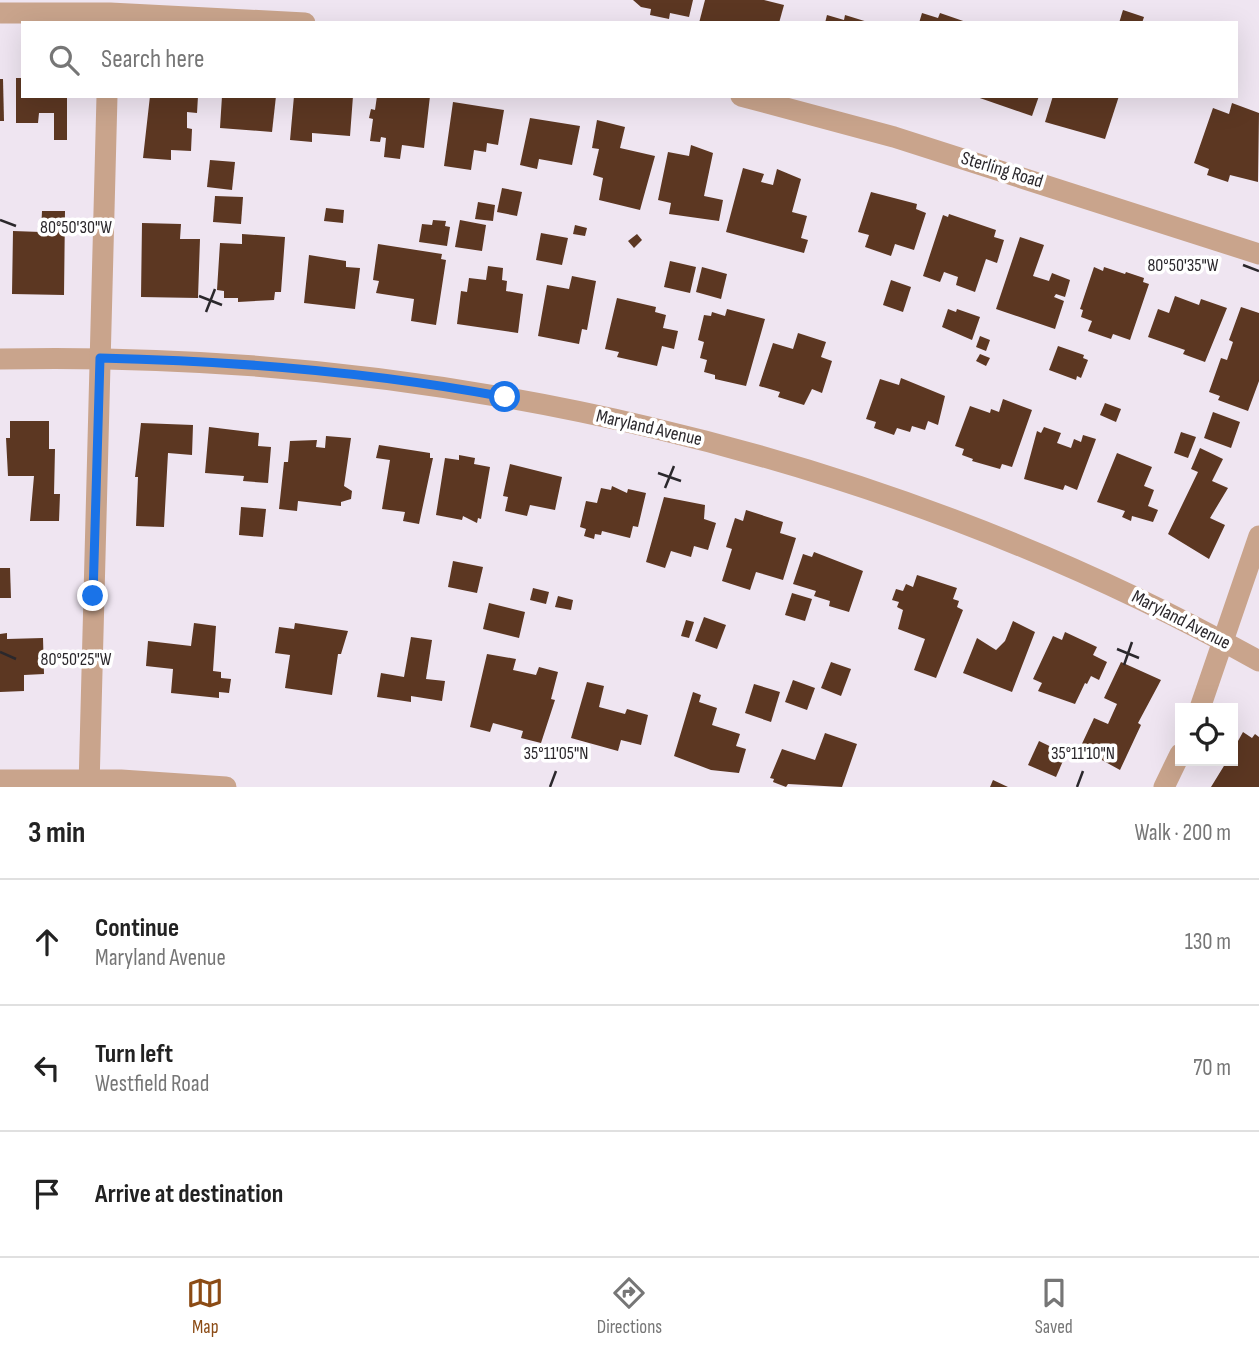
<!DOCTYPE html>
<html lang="en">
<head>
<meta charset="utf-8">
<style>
	body { margin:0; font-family:"Sofia Sans Condensed",sans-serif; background:#f2f2f2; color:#222 }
	.controls { position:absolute; right:21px; bottom:21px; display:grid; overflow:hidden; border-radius:0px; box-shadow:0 7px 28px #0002 }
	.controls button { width:63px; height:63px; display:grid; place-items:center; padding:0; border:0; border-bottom:2px solid #e0e0e0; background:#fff; color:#222; font:35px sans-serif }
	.stop { position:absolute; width:21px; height:21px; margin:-16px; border:5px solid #1a73e8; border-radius:50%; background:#fff }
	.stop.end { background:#1a73e8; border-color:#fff; box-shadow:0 2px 7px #0008 }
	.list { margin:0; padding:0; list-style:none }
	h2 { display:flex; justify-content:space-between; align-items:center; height:91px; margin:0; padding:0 28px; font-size:30px }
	h2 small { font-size:23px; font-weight:400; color:#767676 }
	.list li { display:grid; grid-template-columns:46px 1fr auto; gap:21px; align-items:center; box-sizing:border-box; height:126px; padding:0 28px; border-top:2px solid #e0e0e0 }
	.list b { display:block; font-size:26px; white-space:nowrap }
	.list p { margin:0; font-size:23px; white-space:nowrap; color:#767676 }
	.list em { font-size:23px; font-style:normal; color:#767676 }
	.icon { flex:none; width:38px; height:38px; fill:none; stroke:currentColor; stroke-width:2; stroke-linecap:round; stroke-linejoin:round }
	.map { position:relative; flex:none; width:1259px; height:787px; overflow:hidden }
	.search { position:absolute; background:#fff; box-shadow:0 7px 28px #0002; left:21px; right:21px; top:21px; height:77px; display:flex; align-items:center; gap:18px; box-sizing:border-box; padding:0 24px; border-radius:0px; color:#767676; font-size:26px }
	.sheet { height:469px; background:#fff }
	nav { display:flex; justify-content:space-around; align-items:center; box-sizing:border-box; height:98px; border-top:2px solid #e0e0e0; background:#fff; font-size:19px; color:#767676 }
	nav a { display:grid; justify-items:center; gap:4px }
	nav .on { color:#8b4b15 }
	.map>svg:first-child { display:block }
	.building { fill:#5c3722 }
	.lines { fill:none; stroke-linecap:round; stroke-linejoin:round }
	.minor { stroke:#c9a48c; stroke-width:21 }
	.tertiary { stroke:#c9a48c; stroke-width:21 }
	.route { stroke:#1a73e8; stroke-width:9 }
	.ticks { fill:none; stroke:#2b282c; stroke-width:2.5 }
	.labels { text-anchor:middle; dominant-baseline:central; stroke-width:7; stroke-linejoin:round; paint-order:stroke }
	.street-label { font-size:19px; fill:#2b282c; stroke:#fff }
	.ticks-label { font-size:18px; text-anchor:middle; fill:#2b282c; stroke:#fff; stroke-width:7; stroke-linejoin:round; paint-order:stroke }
</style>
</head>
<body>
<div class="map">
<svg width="1259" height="787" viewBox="0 0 1259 787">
	<rect width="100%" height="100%" fill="#efe5f1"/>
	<g class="building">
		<path d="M633,0H693L689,17L670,13L669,19L650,15L651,9L641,7Z"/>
		<path d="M705,0H764L784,5L779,23H699Z"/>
		<path d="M1123,10L1144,17L1142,23H1119Z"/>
		<path d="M922,13L938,18L940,13L969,23H919Z"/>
		<path d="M827,15L844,20L845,15L871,23H825Z"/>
		<path d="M16,78H23V96H67V140H54V113H39L38,123H16Z"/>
		<path d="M0,79H3L4,121H0Z"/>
		<path d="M150,96H198L197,113L187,112V128L192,129L191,151L171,150V160L143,158Z"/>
		<path d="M222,96H276L272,132L220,128Z"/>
		<path d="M294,96H353L350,136L312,133V142L290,140Z"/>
		<path d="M377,96H430L424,148L402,145L400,159L384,157L386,138L381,137L380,142L370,141L373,119L369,118L371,109L375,110Z"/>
		<path d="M974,96H1039L1032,116Z"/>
		<path d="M1053,96H1119L1105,139L1045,122Z"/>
		<path d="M453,102L504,110L498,145L487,143L486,152L474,150L471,170L444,166Z"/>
		<path d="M1232,103L1259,113L1258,182L1230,175L1228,182L1207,175L1209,169L1194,163L1213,108L1229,114Z"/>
		<path d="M530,118L580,126L572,165L539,159L537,169L520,165Z"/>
		<path d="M597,120L625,127L620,148L655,156L640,210L599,200L603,178L593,175L599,149L592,148Z"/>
		<path d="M691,145L713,153L704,196L723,200L719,221L669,214L671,203L658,200L668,152L689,156Z"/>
		<path d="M210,160L235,162L232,190L207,187Z"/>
		<path d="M743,168L764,174L761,182L773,185L777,169L801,179L792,212L807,216L801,238L808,240L804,253L726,232Z"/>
		<path d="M502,188L522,192L517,216L497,212Z"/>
		<path d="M871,192L917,204L916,209L926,213L914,250L895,244L891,256L865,247L869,235L858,232Z"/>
		<path d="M215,196L243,197L241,224L213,222Z"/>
		<path d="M478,202L495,205L493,221L475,219Z"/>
		<path d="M326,208L344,210L343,223L324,221Z"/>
		<path d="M42,211H65L64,295L12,294L13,231L41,232Z"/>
		<path d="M949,214L996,230L994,237L1004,240L997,263L986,259L975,292L956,285L958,277L944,272L940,282L923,276L943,215L948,217Z"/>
		<path d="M433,220L446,221L445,226L450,227L447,246L419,242L422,224L432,225Z"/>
		<path d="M460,220L486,225L482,251L455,247Z"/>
		<path d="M142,223L181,224L180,239H200L198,298L141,297Z"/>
		<path d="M575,225L587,228L585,236L573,234Z"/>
		<path d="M541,233L568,238L562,265L536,260Z"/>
		<path d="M242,234L285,237L281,292H275L274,300L238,302V298H224V291L217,290L220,243L242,244Z"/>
		<path d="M637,234L642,240L634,248L628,241Z"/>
		<path d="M1020,237L1044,245L1033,276L1049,281L1052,273L1070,280L1065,297L1056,294L1054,297L1064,301L1055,329L996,309Z"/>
		<path d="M378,244L442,254L441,259L446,260L436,325L411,321L414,299L376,293L379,281L373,280Z"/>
		<path d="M309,255L346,261V267L360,268L355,309L304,303Z"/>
		<path d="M670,261L696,267L690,293L664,287Z"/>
		<path d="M488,266L503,268L502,280L507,281L506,291L523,294L518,333L457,324L461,291L467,292L469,278L486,280Z"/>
		<path d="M702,267L727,274L721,299L696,292Z"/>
		<path d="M1094,267L1103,271L1104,267L1125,274L1126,272L1144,278L1143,282L1149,284L1130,340L1113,334L1111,339L1088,331L1092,321L1081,317L1083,310L1080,309Z"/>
		<path d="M572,276L596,281L587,330L582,329L579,344L538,336L547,285L569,289Z"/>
		<path d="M891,280L911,287L903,312L883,305Z"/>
		<path d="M1175,296L1199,305L1201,299L1227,308L1205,362L1183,354L1185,350L1148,337L1158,309L1169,313Z"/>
		<path d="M617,298L656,307L655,312L666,315L663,328L678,331L674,349L662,346L657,366L617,357L619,352L605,349Z"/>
		<path d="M1241,307L1259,313V381L1248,411L1218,400L1220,396L1209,392L1221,358L1227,360L1233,342L1229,340Z"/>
		<path d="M727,309L765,319L746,386L715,379V375L704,372L707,360L700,358L704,342L698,340L704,315L711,316L712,312L725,316Z"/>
		<path d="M948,309L956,312L957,309L980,317L972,340L942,327Z"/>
		<path d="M798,333L826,342L821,357L832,361L822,393L812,389L804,405L778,397L780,392L759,386L773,343L793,349Z"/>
		<path d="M980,336L990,340L986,351L976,347Z"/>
		<path d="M1058,346L1084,355L1083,358L1088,360L1081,378L1077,376L1076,380L1049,370Z"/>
		<path d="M980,354L990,358L986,366L976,361Z"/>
		<path d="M901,378L945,396L938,425L928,421L925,430L912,426L910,432L897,428L894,435L874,428L876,422L866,419L880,379L899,385Z"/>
		<path d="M1003,399L1032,410L1012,467L1002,464L1000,469L972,461L973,459L962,455L964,449L955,446L970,406L990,413L991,409L999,412Z"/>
		<path d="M1105,403L1121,409L1116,422L1100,415Z"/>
		<path d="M1213,412L1240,422L1231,448L1204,438Z"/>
		<path d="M10,421H49V449H55L54,494H60L59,521H30L34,476H8L6,438H10Z"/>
		<path d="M141,423L193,425L192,455L168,453L164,527L136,526L138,477H135Z"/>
		<path d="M209,427L259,433L258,446L271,447L268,483L243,481L244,476L205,473Z"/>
		<path d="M1044,427L1061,433L1057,443L1071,448L1074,439L1081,442L1083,435L1096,439L1077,490L1065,485L1063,490L1024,479L1037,431L1041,433Z"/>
		<path d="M1181,432L1196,437L1188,458L1174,453Z"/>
		<path d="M326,436L351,438L344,486L352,491L351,499L341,502V506L298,501L297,511L279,509L284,462H288L290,441L317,440L316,447L325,448Z"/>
		<path d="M379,445L430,453V458H433L419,524L403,521L405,512L382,509L390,460L376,458Z"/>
		<path d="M1200,448L1223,459L1212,481L1228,488L1210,518L1225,525L1209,559L1168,534L1198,472L1191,469Z"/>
		<path d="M1117,453L1152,467L1144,486L1154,490L1148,506L1158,510L1153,522L1132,516L1131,521L1122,517L1125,511L1097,502Z"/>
		<path d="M459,455L475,458L474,464L490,467L481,519L478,518L477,523L463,516L462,520L436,515L445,458L459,460Z"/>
		<path d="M510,464L562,477L555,510L530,505L527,516L505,511L508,497L503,496Z"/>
		<path d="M612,486L627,493L628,489L646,493L638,527L633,526L630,538L602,531L601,535L595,534L594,539L584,536L586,529L580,527L586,501L597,503L601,488L611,490Z"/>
		<path d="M664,497L705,505L704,519L716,523L708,550L694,546L691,557L671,551L665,568L646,562Z"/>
		<path d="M241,507L266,509L263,537L239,535Z"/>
		<path d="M746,510L783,522L780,533L796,538L783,580L756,572L750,590L722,581L732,549L726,547L735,518L743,521Z"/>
		<path d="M814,552L863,571L849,612L829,606L830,601L814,596L816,591L793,584L803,554L812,557Z"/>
		<path d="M453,561L483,567L477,593L448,587Z"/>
		<path d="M0,568H10L11,598H0Z"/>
		<path d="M917,575L957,588L953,599L959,601L957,607L963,610L936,678L914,670L925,639L898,629L903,610L897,607L899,602L892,600L896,589L903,591L906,584L913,587Z"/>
		<path d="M533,588L549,592L546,604L530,600Z"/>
		<path d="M792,593L812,599L805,621L785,615Z"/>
		<path d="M558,596L573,600L571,610L555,607Z"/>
		<path d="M489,603L525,612L519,638L483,629Z"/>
		<path d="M704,617L726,625L717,649L695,641Z"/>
		<path d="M686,620L694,622L689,638L681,636Z"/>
		<path d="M1013,621L1035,632L1012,692L963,673L977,638L996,650L1005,641Z"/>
		<path d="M194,623L216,626L213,671L221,672V678L231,679L229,693L219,692V698L171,693L173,669L146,666L148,641L191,646Z"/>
		<path d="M295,623L348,631L341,654H338L332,695L285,688L290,655L275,653L279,627L294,629Z"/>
		<path d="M1065,632L1097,647L1093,655L1107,662L1099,680L1091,676L1087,684L1085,683L1075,704L1038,691L1042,683L1033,679L1053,636L1062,640Z"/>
		<path d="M7,633V639L43,638L44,674L24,675V691L0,692V634Z"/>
		<path d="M411,637L432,640L426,679L445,681L442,701L411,696V702L377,697L381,673L404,677Z"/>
		<path d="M487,654L516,659L513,670L536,675L539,667L558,672L551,699L555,700L541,743L521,738L523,731L493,723L490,732L470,727Z"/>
		<path d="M831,662L851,669L841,696L821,688Z"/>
		<path d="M1121,662L1161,680L1138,723L1141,725L1120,770L1080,748L1094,718L1108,724L1117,704L1104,698Z"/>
		<path d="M793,680L815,688L807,710L785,702Z"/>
		<path d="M587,682L604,686L599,707L625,714L627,709L648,715L641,745L621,740L618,751L571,738Z"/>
		<path d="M754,684L780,692L771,722L745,713Z"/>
		<path d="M693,692L701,695L699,702L717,708L712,725L740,734L736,746L746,749L739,773L711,770L674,756Z"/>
		<path d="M1243,732L1252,738L1255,734L1259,737V787H1211L1227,761H1233V750Z"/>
		<path d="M825,733L857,744L842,787L788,784L786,787L773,782L774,779L770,778L782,749L815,760Z"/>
		<path d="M1039,741L1066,754L1056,777L1028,765Z"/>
		<path d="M993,780L1008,787H990Z"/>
	</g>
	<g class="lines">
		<g class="minor">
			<path d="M0,13H110L305,23"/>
			<path d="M741,96L894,137L1259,254"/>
			<path d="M0,359C435,350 877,449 1259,661"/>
			<path d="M89,787L107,96"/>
		</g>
		<g class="tertiary">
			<path d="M1200,708L1259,536"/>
			<path d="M0,780H121L226,787"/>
			<path d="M1164,787L1180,754"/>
		</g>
	</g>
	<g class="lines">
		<path class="route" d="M93,596L100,358C235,361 372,372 505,397"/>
	</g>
	<path class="ticks" d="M0,220L16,226M1243,265L1259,271M199,296L222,305M206,312L215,289M658,473L681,481M665,488L674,466M1117,649L1139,658M0,652L16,659M1124,665L1132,642M550,787L556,771M1077,787L1083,771"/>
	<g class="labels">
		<g class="street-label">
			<text transform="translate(1002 170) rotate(17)">Sterling Road</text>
			<text transform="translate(649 428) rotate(13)">Maryland Avenue</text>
			<text transform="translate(1181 620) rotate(27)">Maryland Avenue</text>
		</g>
	</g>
	<g class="ticks-label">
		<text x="76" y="233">80°50'30"W</text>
		<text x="1183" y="271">80°50'35"W</text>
		<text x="76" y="665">80°50'25"W</text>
		<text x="556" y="759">35°11'05"N</text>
		<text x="1083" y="759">35°11'10"N</text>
	</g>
</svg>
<div class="controls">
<button><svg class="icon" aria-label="locate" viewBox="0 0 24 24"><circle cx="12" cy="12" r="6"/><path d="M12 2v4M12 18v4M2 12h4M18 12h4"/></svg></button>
</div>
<div class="stop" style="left:505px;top:397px"></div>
<div class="stop end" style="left:93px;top:596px"></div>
<div class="search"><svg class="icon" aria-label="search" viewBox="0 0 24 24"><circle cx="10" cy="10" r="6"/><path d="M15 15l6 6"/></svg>Search here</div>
</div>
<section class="sheet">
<h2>3 min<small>Walk · 200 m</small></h2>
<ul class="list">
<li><svg class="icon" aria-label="ahead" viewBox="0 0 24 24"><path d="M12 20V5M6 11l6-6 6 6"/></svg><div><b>Continue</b><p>Maryland Avenue</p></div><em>130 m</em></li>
<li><svg class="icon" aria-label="left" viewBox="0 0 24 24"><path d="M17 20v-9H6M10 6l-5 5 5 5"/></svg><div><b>Turn left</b><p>Westfield Road</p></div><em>70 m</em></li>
<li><svg class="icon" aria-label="arrive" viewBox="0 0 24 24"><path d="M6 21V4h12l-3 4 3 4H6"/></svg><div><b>Arrive at destination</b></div></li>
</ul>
</section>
<nav>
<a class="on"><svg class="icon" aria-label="map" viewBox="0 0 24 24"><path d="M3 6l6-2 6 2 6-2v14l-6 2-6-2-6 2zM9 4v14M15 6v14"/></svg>Map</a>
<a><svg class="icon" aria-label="directions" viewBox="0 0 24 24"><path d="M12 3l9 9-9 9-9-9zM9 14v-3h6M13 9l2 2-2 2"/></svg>Directions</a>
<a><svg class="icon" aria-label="saved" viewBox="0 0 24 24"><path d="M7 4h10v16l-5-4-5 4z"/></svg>Saved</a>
</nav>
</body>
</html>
